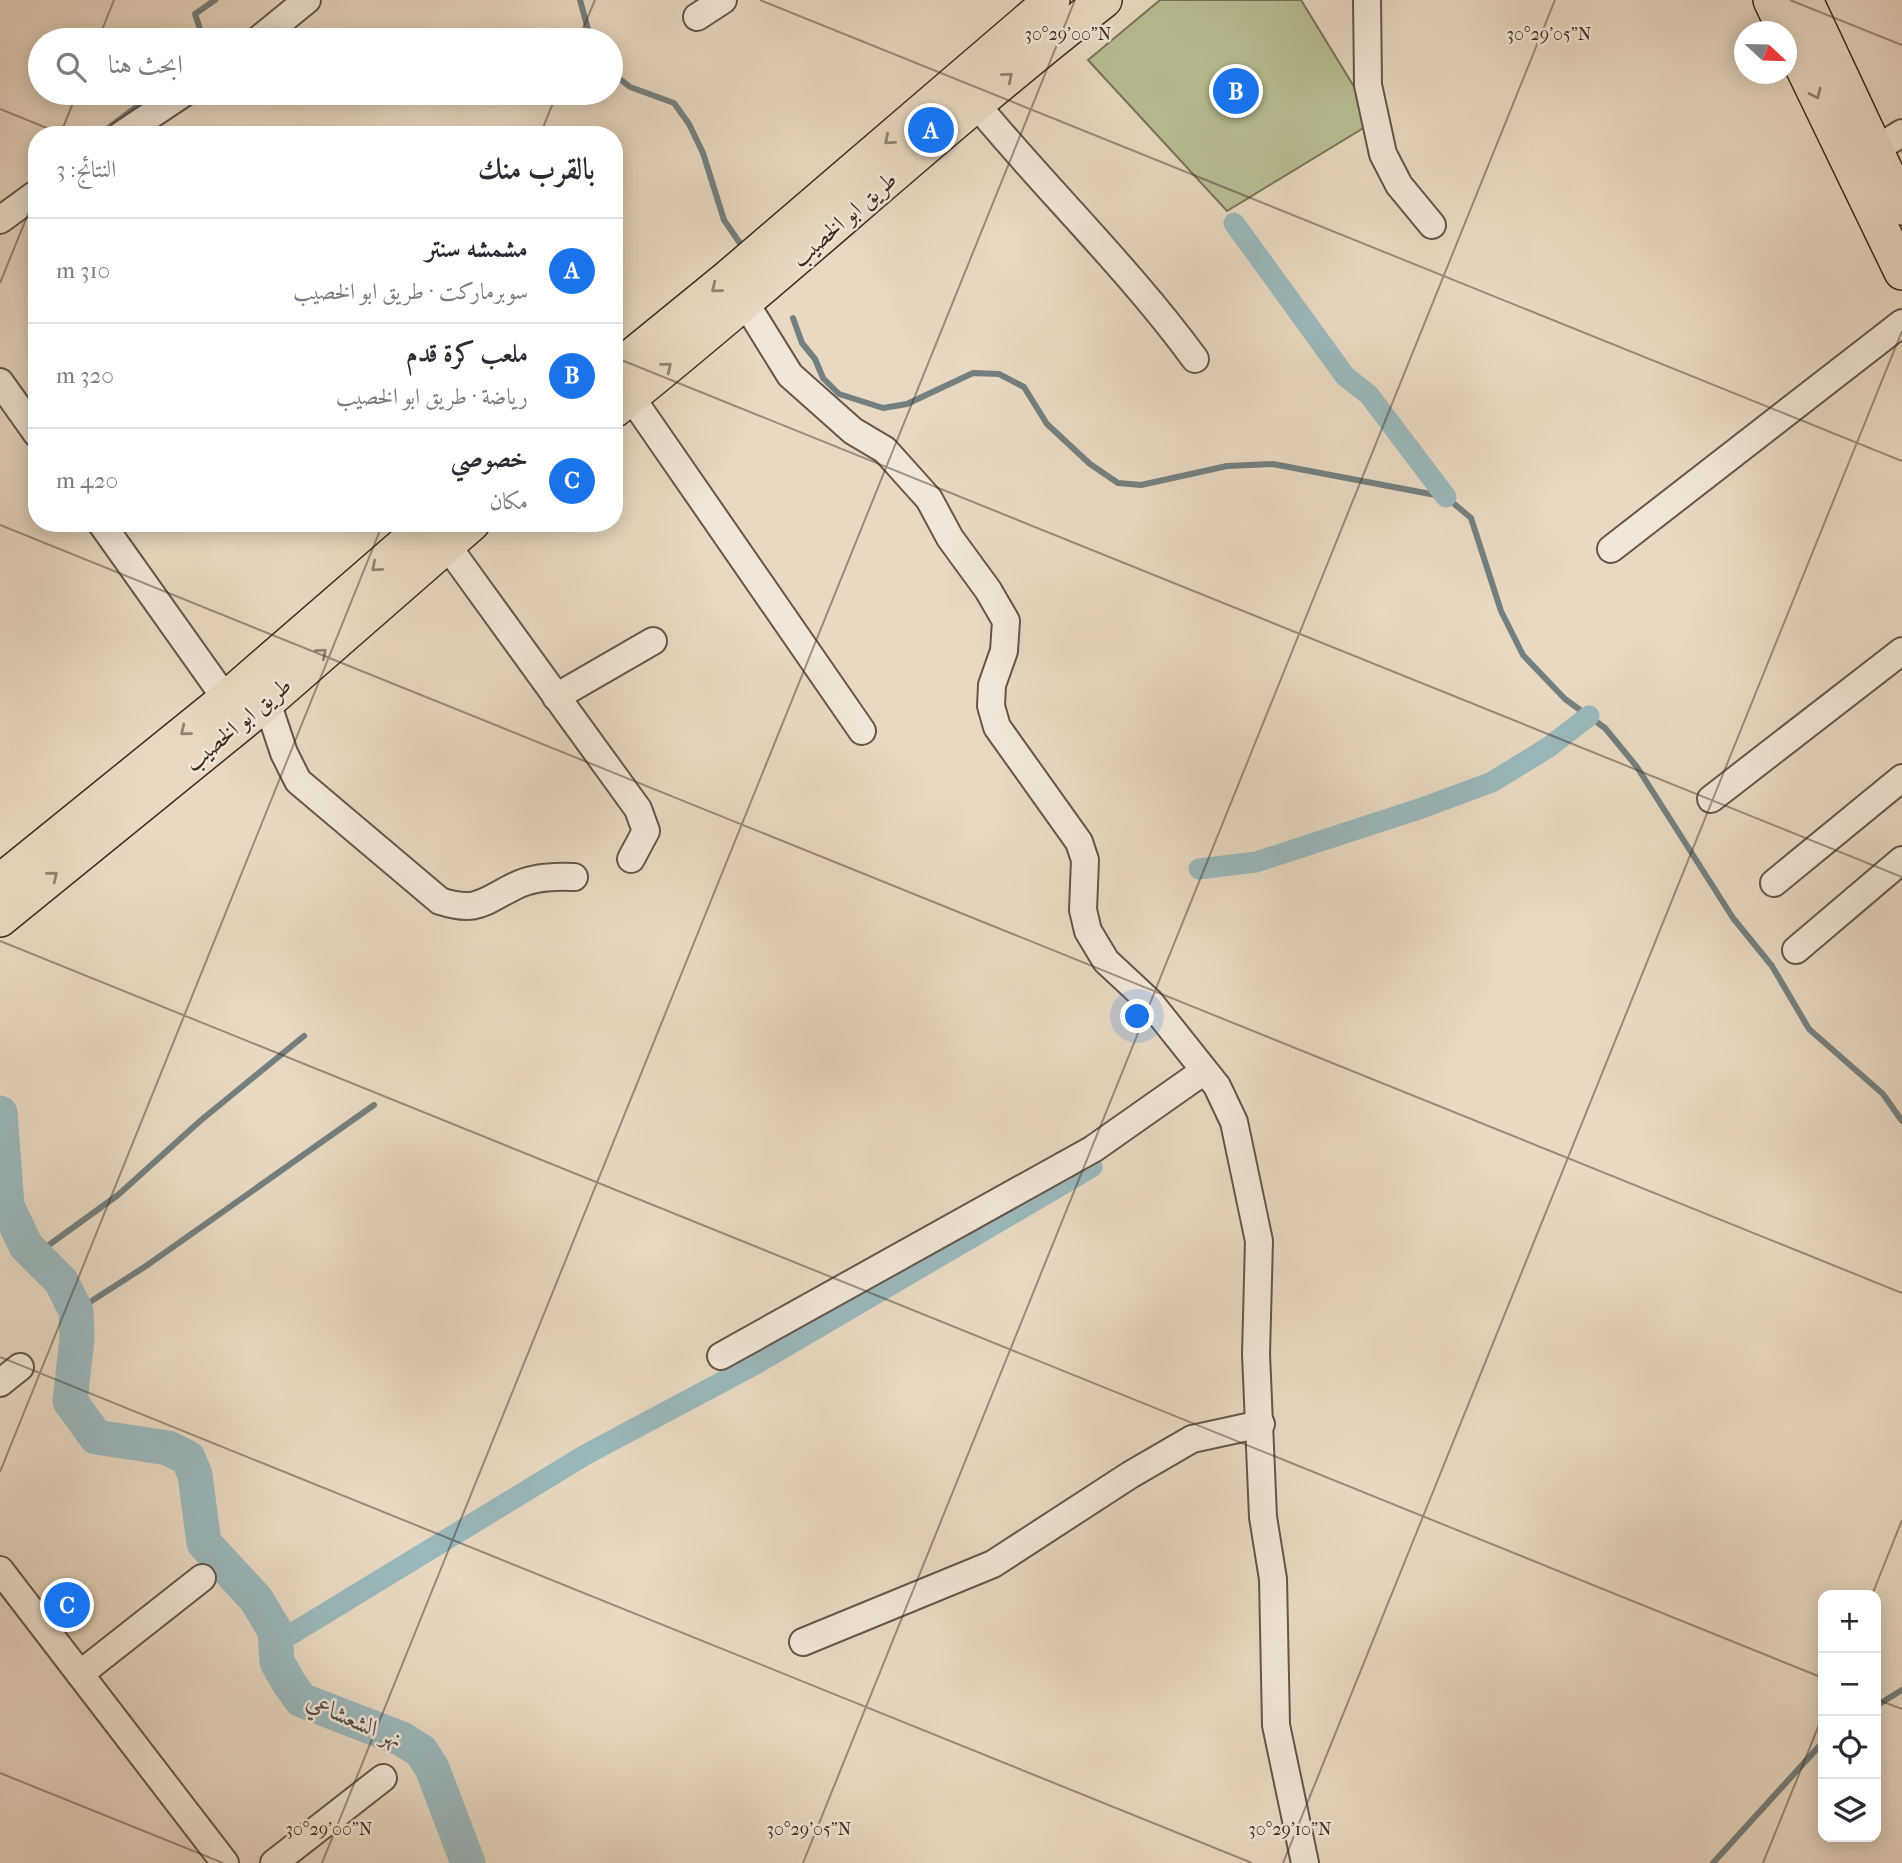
<!DOCTYPE html>
<html lang="ar">
<head>
<meta charset="utf-8">
<style>
	body { margin:0; font-family:"IM FELL French Canon",Amiri,serif; background:#f2f2f3; color:#2b2b33; direction:rtl }
	.controls { position:absolute; right:21px; bottom:21px; display:grid; overflow:hidden; border-radius:14px; box-shadow:0 4px 18px #0003 }
	.controls button { width:63px; height:63px; display:grid; place-items:center; padding:0; border:0; border-bottom:2px solid #e1e1e2; background:#fff; color:#2b2b33; font:35px sans-serif }
	.compass { position:absolute; left:1734px; top:21px; width:63px; height:63px; border-radius:50%; background:#fff; box-shadow:0 4px 18px #0003; rotate:112deg }
	.you { position:absolute; left:1138px; top:1017px; width:24px; height:24px; margin:-18px; border:5px solid #fff; border-radius:50%; background:#1a73e8; box-shadow:0 0 0 10px #1a73e833 }
	.badge { display:grid; place-items:center; width:46px; height:46px; border-radius:50%; background:#1a73e8; color:#fff; font-size:23px; font-weight:700 }
	.pin { position:absolute; translate:-50% -50%; border:4px solid #fff; box-shadow:0 2px 7px #0006 }
	.list { margin:0; padding:0; list-style:none }
	h2 { display:flex; justify-content:space-between; align-items:center; height:91px; margin:0; padding:0 28px; font-size:30px }
	h2 small { font-size:23px; font-weight:400; color:#7c7c81 }
	.list li { display:grid; grid-template-columns:46px 1fr auto; gap:21px; align-items:center; box-sizing:border-box; height:105px; padding:0 28px; border-top:2px solid #e1e1e2 }
	.list b { display:block; font-size:26px; white-space:nowrap }
	.list p { margin:0; font-size:23px; white-space:nowrap; color:#7c7c81 }
	.list em { font-size:23px; font-style:normal; color:#7c7c81 }
	.icon { flex:none; width:38px; height:38px; fill:none; stroke:currentColor; stroke-width:2; stroke-linecap:round; stroke-linejoin:round }
	.map { position:relative; flex:none; width:1902px; height:1863px; overflow:hidden; direction:ltr }
	.search { position:absolute; background:#fff; box-shadow:0 4px 18px #0003; left:28px; top:28px; width:595px; height:77px; display:flex; align-items:center; gap:18px; box-sizing:border-box; padding:0 24px; border-radius:38px; color:#7c7c81; font-size:26px }
	.panel { position:absolute; background:#fff; box-shadow:0 4px 18px #0003; left:28px; top:126px; width:595px; height:406px; border-radius:28px; direction:rtl }
	.map>svg:first-child { display:block }
	.green { fill:#b8bf93; stroke:#7a745b; stroke-width:2 }
	.lines { fill:none; stroke-linecap:round; stroke-linejoin:round }
	.stream { stroke:#747f7f; stroke-width:6 }
	.canal { stroke:#9ab8bc; stroke-width:21 }
	.river { stroke:#9ab8bc; stroke-width:35 }
	.minor-casing { stroke:#66564b; stroke-width:30 }
	.major-casing { stroke:#3b2a23; stroke-width:38 }
	.minor { stroke:#f1e6d7; stroke-width:26 }
	.major { stroke:#e9d9c2; stroke-width:35 }
	.oneway { stroke:#928272 }
	.ticks { fill:none; stroke:#3b2a23; stroke-width:2; stroke-opacity:0.45 }
	.labels { text-anchor:middle; dominant-baseline:central; stroke-width:5; stroke-linejoin:round; paint-order:stroke }
	.street-label { font-size:23px; fill:#3b2a23; stroke:#f1e6d7 }
	.water-label { font-size:24px; font-style:italic; fill:#534e49; stroke:#f1e6d7 }
	.ticks-label { font-size:18px; text-anchor:middle; fill:#3b2a23; stroke:#f1e6d7; stroke-width:5; stroke-linejoin:round; paint-order:stroke }
</style>
</head>
<body>
<div class="map">
<svg width="1902" height="1863" viewBox="0 0 1902 1863">
	<rect width="100%" height="100%" fill="#e9d9c2"/>
	<filter id="stains"><feTurbulence type="fractalNoise" baseFrequency=".00286" numOctaves="4"/><feColorMatrix values="0 0 0 0 .2 0 0 0 0 .09 0 0 0 0 .02 0 0 0 .5 -.17"/></filter>
	<radialGradient id="worn" r=".72"><stop offset=".6" stop-color="#630" stop-opacity="0"/><stop offset="1" stop-color="#630" stop-opacity=".3"/></radialGradient>
	<path class="green" d="M1160,0H1301L1375,121L1227,211L1088,60Z"/>
	<g class="lines">
		<g class="stream">
			<path d="M580,0L591,40"/>
			<path d="M201,32L195,14L215,0"/>
			<path d="M611,72L630,87L674,103L689,124L703,153L724,220L744,249"/>
			<path d="M99,135L146,100"/>
			<path d="M793,318L802,343L815,359L823,378L839,394L883,408L907,404L973,373L999,374L1024,387L1047,424L1090,464L1118,483L1141,485L1227,466L1273,464L1446,497L1471,518L1501,611L1523,655L1565,699L1605,728L1637,767L1733,918L1772,966L1809,1029L1883,1094L1902,1121"/>
			<path d="M35,1255L118,1195L200,1121L304,1036"/>
			<path d="M76,1311L146,1266L374,1105"/>
			<path d="M1876,1706L1902,1690"/>
			<path d="M1713,1863L1823,1742"/>
		</g>
		<g class="canal">
			<path d="M1234,223L1345,376L1369,395L1446,497"/>
			<path d="M1199,869L1256,862L1422,808L1492,782L1549,747L1589,716"/>
			<path d="M275,1644L585,1455L754,1365L1092,1167"/>
		</g>
		<path class="river" d="M0,1113L7,1206L26,1246L61,1281L76,1311L77,1339L70,1401L96,1437L168,1448L188,1458L195,1475L204,1543L256,1599L275,1631L277,1662L289,1683L301,1700L402,1739L421,1751L432,1768L468,1863"/>
		<g class="minor-casing">
			<g id="minor">
				<path d="M1367,0L1368,85L1383,154L1399,185L1432,225"/>
				<path d="M697,17L723,0"/>
				<path d="M258,40L307,0"/>
				<path d="M976,104C1047,190 1129,269 1195,359"/>
				<path d="M121,135L184,93"/>
				<path d="M1873,151L1902,133"/>
				<path d="M0,220L37,193"/>
				<path d="M746,304L790,375L853,431L885,450L929,499L950,538L988,590L1006,621L1004,651L992,685L991,706L997,727L1079,842L1085,860L1083,910L1088,931L1106,961L1150,1002L1217,1086L1234,1122L1259,1241L1256,1354L1263,1517L1273,1579L1276,1725L1305,1863"/>
				<path d="M0,382L37,434"/>
				<path d="M631,397L862,731"/>
				<path d="M101,523L226,699"/>
				<path d="M446,544L638,809L646,831L631,859"/>
				<path d="M1611,549L1902,323"/>
				<path d="M556,697L653,641"/>
				<path d="M267,702L284,753L298,781L440,901C477,913 483,902 515,886C532,877 555,876 574,877"/>
				<path d="M1711,799L1902,651"/>
				<path d="M1774,883L1902,778"/>
				<path d="M1796,950L1902,860"/>
				<path d="M721,1356L1093,1149L1204,1071"/>
				<path d="M0,1383L20,1367"/>
				<path d="M0,1570L225,1863"/>
				<path d="M803,1642L993,1564L1130,1475L1192,1439L1261,1424"/>
				<path d="M80,1674L202,1578"/>
				<path d="M274,1863L383,1778"/>
			</g>
		</g>
		<g class="major-casing">
			<g id="major">
				<path d="M1771,0L1786,32"/>
				<path d="M1805,0L1902,207"/>
				<path d="M1786,32L1902,272"/>
				<path d="M614,371L728,278L1052,0"/>
				<path d="M614,410C781,277 936,131 1104,0"/>
				<path d="M0,882L226,699L429,523"/>
				<path d="M0,919L267,702L472,523"/>
			</g>
		</g>
		<use href="#minor" class="minor"/>
		<use href="#major" class="major"/>
	</g>
	<defs><path id="oneway-chevron" d="M-2-3.5L2.5 0L-2 3.5" fill="none" stroke-width="1.6" stroke-linecap="round" stroke-linejoin="round" transform="scale(1.75)"/></defs>
	<g class="oneway">
		<use href="#oneway-chevron" transform="translate(1008 77) rotate(-40)"/>
		<use href="#oneway-chevron" transform="translate(1816 94) rotate(65)"/>
		<use href="#oneway-chevron" transform="translate(889 140) rotate(139)"/>
		<use href="#oneway-chevron" transform="translate(716 288) rotate(141)"/>
		<use href="#oneway-chevron" transform="translate(667 367) rotate(-39)"/>
		<use href="#oneway-chevron" transform="translate(376 567) rotate(140)"/>
		<use href="#oneway-chevron" transform="translate(322 653) rotate(-41)"/>
		<use href="#oneway-chevron" transform="translate(185 731) rotate(141)"/>
		<use href="#oneway-chevron" transform="translate(53 876) rotate(-39)"/>
	</g>
	<path class="ticks" d="M760,0L1902,461M1790,0L1902,45M98,40L114,0M578,40L595,0M0,109L64,135M60,135L77,93M540,135L557,93M0,283L37,192M614,357L1902,877M0,525L1902,1293M0,941L1823,1678M0,1357L1252,1863M0,1472L383,523M1872,1595L1902,1520M1876,1699L1902,1709M0,1773L223,1863M322,1863L1075,0M803,1863L1555,0M1283,1863L1902,331M1763,1863L1823,1715"/>
	<g class="labels">
		<g class="street-label">
			<text transform="translate(844 219) rotate(-41)">طريق ابو الخصيب</text>
			<text transform="translate(238 724) rotate(-40)">طريق ابو الخصيب</text>
		</g>
		<g class="water-label">
			<text transform="translate(355 1720) rotate(24)">نهر الشعشاعي</text>
		</g>
	</g>
	<g class="ticks-label">
		<text x="1068" y="40">30°29'00"N</text>
		<text x="1549" y="40">30°29'05"N</text>
		<text x="329" y="1835">30°29'00"N</text>
		<text x="809" y="1835">30°29'05"N</text>
		<text x="1290" y="1835">30°29'10"N</text>
	</g>
	<rect width="100%" height="100%" filter="url(#stains)"/>
	<rect width="100%" height="100%" fill="url(#worn)"/>
</svg>
<div class="controls">
<button>+</button>
<button>−</button>
<button><svg class="icon" aria-label="locate" viewBox="0 0 24 24"><circle cx="12" cy="12" r="6"/><path d="M12 2v4M12 18v4M2 12h4M18 12h4"/></svg></button>
<button><svg class="icon" aria-label="layers" viewBox="0 0 24 24"><path d="M12 4l9 5-9 5-9-5zM3 14l9 5 9-5"/></svg></button>
</div>
<svg class="compass" viewBox="-18 -18 36 36"><path d="M0-13l5 13h-10z" fill="#e53935"/><path d="M0 13l5-13h-10z" fill="#7c7c81"/></svg>
<div class="you"></div>
<div class="pin badge" style="left:931px;top:130px">A</div>
<div class="pin badge" style="left:1236px;top:91px">B</div>
<div class="pin badge" style="left:67px;top:1605px">C</div>
<div class="search"><svg class="icon" aria-label="search" viewBox="0 0 24 24"><circle cx="10" cy="10" r="6"/><path d="M15 15l6 6"/></svg>ابحث هنا</div>
<section class="panel">
<h2>بالقرب منك<small>النتائج: 3</small></h2>
<ul class="list">
<li><span class="badge">A</span><div><b>مشمشه سنتر</b><p>سوبرماركت · طريق ابو الخصيب</p></div><em>310 m</em></li>
<li><span class="badge">B</span><div><b>ملعب كرة قدم</b><p>رياضة · طريق ابو الخصيب</p></div><em>320 m</em></li>
<li><span class="badge">C</span><div><b>خصوصي</b><p>مكان</p></div><em>420 m</em></li>
</ul>
</section>
</div>
</body>
</html>
